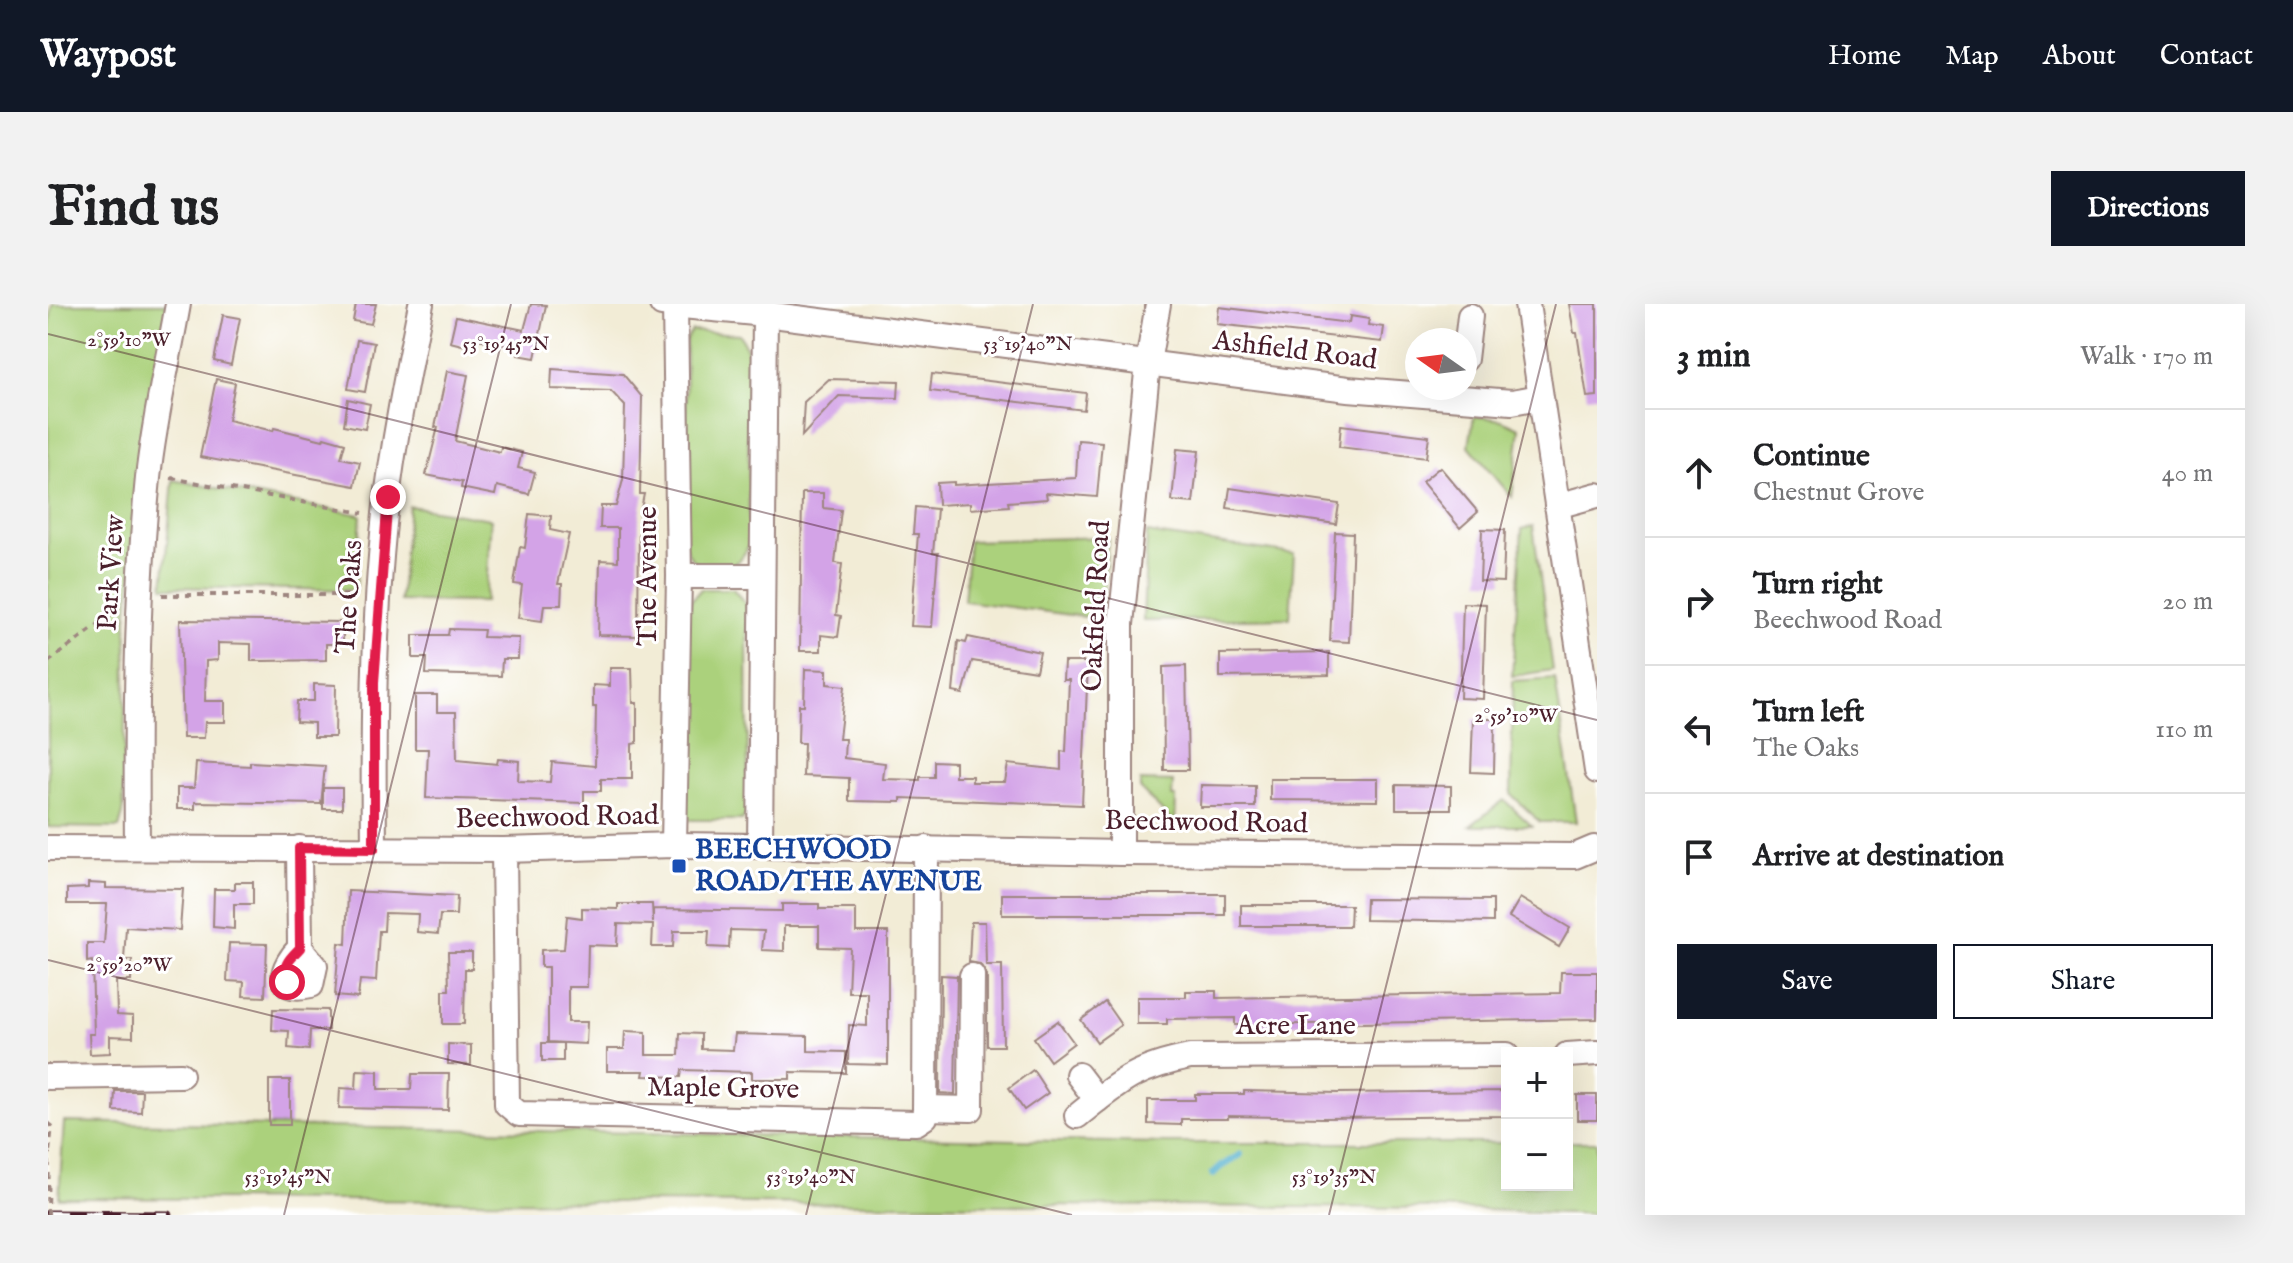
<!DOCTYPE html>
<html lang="en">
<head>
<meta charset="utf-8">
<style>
	body { margin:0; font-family:"IM FELL English",serif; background:#f2f2f2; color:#202124 }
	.controls { position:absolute; right:24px; bottom:24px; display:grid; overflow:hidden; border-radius:0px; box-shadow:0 8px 32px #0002 }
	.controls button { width:72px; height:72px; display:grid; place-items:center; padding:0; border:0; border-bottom:2px solid #e0e0e0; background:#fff; color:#202124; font:40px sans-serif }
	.compass { position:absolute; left:1357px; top:24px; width:72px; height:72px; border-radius:50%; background:#fff; box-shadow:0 8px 32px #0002; rotate:284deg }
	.stop { position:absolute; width:24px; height:24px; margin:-18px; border:6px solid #e11d48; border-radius:50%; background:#fff }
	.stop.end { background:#e11d48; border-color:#fff; box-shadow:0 2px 8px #0008 }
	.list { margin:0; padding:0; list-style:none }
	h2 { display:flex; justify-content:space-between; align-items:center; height:104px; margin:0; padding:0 32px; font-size:34px }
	h2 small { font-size:26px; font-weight:400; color:#757577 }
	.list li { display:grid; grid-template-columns:52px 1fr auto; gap:24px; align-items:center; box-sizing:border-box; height:128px; padding:0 32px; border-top:2px solid #e0e0e0 }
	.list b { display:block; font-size:30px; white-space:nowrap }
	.list p { margin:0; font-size:26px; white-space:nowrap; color:#757577 }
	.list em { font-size:26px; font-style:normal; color:#757577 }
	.actions { display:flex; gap:16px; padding:24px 32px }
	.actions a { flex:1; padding:18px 0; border:2px solid #111827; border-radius:0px; text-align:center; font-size:28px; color:#111827 }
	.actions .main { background:#111827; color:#fff }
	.icon { flex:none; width:44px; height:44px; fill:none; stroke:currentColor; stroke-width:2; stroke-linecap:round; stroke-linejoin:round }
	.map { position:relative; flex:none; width:1549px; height:911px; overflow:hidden; border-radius:0px }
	header { display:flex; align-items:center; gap:48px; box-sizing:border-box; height:112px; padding:0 40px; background:#111827; color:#fff }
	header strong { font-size:38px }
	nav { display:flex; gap:44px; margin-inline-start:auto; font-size:28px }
	.intro { display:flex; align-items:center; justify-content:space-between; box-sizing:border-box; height:192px; padding:0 48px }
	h1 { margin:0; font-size:56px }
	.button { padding:20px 36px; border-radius:0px; background:#111827; color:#fff; font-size:28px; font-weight:700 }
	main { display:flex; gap:48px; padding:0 48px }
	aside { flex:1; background:#fff; border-radius:0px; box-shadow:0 8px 32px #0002 }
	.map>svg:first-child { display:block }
	.green { fill:#abd17b; stroke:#7a7853; stroke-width:2 }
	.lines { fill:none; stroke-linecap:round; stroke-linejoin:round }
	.stream { stroke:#4eaecd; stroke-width:7 }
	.building { fill:#d3a3e7 }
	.minor-casing { stroke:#9e8680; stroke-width:28 }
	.path { stroke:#9e8680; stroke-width:4; stroke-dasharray:6 6; stroke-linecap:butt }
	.minor { stroke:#fff; stroke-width:24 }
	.rail-casing { stroke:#4a1f2b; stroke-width:9 }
	.rail { stroke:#fff; stroke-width:6; stroke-dasharray:18; stroke-linecap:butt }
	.path-bridge { stroke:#9e8680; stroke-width:4; stroke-dasharray:6 6; stroke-linecap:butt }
	.route { stroke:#e11d48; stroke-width:10 }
	.ticks { fill:none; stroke:#4a1f2b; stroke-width:2; stroke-opacity:0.45 }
	.transit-dot { fill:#1a4fb4; stroke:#fff; stroke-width:3 }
	.labels { text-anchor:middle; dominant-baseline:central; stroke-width:6; stroke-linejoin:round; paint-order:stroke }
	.street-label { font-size:28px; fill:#4a1f2b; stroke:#fff }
	.transit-label { font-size:28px; font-weight:bold; fill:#164399; stroke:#fff; text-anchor:start }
	.ticks-label { font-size:20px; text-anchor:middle; fill:#4a1f2b; stroke:#fff; stroke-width:6; stroke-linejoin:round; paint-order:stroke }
</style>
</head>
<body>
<header>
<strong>Waypost</strong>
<nav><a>Home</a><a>Map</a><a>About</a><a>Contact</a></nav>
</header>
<div class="intro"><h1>Find us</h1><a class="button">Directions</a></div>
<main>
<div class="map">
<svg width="1549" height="911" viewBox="0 0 1549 911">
	<rect width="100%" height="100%" fill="#fff"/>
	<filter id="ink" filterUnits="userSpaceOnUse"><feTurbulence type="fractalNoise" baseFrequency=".0125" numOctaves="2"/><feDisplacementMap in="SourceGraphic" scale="16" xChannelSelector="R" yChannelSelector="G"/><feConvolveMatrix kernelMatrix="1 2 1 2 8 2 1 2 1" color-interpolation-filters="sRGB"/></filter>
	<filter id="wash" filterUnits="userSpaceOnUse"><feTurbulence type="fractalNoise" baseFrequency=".006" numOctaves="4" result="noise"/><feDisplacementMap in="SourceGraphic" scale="32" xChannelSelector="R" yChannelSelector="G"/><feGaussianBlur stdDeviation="1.8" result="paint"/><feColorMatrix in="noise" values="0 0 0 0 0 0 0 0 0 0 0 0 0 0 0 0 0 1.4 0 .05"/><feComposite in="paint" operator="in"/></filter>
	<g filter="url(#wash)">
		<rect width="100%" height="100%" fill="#f2ecd6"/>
		<g class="green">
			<path d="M4,0H119L79,314L75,510L71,524L0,523V42Z"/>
			<path d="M644,27L691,30L700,47L701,241C689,266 680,262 654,263L643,254L637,243L638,35Z"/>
			<path d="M1426,112L1454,116L1472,124L1464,193L1421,142Z"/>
			<path d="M125,176L313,211L308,286L115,283Z"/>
			<path d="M361,202L443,215L437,298L352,297Z"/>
			<path d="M1485,222L1505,366L1464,372L1474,225Z"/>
			<path d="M1099,229L1246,250L1242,314L1095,317Z"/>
			<path d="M1060,233L1054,315L916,297L921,237Z"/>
			<path d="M653,285H685L696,298L699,307L700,507L694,516H638L637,303Z"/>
			<path d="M1507,374L1528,518H1492L1463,490L1465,377Z"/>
			<path d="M1092,477L1125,478L1124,493H1128L1127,520L1092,485Z"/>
			<path d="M1456,496L1484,522H1422Z"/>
			<path d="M16,818L1118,839H1459V881H1519V838H1549V910L1380,904L11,894Z"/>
		</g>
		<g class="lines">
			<path class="stream" d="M1165,870L1172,863L1192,851"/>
		</g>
		<g id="blocks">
			<g class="building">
				<path d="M308,0H328L323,20L305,17Z"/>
				<path d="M483,0L498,1L487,54L470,51L472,44L420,33L418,42L402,38L408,12L476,26Z"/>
				<path d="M1521,0H1549V92L1539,93L1529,29H1526Z"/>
				<path d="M1171,3L1301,19L1302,12L1321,15L1320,21L1336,23L1334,38L1169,20Z"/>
				<path d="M175,11L192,14L183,61L166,57Z"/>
				<path d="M309,36L326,39L317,88L300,85Z"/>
				<path d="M504,65L575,70L594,93L592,190H596L591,215L590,332L550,331L552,256L570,257V224H552L553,202H568L575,176L577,102L563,87L503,85Z"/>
				<path d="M399,67L420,71L407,137L452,148L453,143L474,148L470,164L487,168L481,190L449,182L447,191L413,184L414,178L378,171L390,123H387Z"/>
				<path d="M884,70L1038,89L1036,106L882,87Z"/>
				<path d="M168,75L187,79L180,116L225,127L226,124L275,136L276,133L297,139L293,154L312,158L307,182L152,153Z"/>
				<path d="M781,75L851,77L850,94L791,92L754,132L756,98Z"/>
				<path d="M300,95L322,100L317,125L296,121Z"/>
				<path d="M1293,121L1381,132L1378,154L1291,143Z"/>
				<path d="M1030,136L1054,138L1049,193L998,189L999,195L960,198L961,202L922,205V199L890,201L889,179L906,178V181L1028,174Z"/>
				<path d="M1129,145L1151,147L1145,199L1124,197Z"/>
				<path d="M1392,163L1430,208L1412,224L1374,178Z"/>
				<path d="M1182,184L1291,200L1288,220L1179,204Z"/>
				<path d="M754,189H775V204L793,206L787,259L794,260L788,311L793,312L790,333L773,331V347H752Z"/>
				<path d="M867,203L889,205L885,249H890L884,323L863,322L870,230H865Z"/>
				<path d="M481,210L503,212L502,226L521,230L510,280H514L513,301H496L494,317L470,314L474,281L466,280L472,243L477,244Z"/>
				<path d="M1434,225L1457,226L1455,278L1432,277Z"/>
				<path d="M1287,228L1305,229L1301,338L1282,337Z"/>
				<path d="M1415,299L1438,300L1435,395L1412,394Z"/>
				<path d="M132,316L295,318V340H278V356L215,357H203V340L170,339V356L158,357L157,397H177V418H157L156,434H135Z"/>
				<path d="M401,325L436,326L435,333L471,334L470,355H454L453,372L378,370L379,354H365V331H400Z"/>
				<path d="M920,333L992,348L988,367L924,357L915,390L905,388L910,337L918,339Z"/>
				<path d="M1281,348V371L1172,373V350Z"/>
				<path d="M1016,358H1040L1034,501L853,494V498L801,497V474L755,472L756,439H750L751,401H756L757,365L779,366V380L797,382L791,435H797L796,454L837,459L835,475L872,476V473H886V457L907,458V472H924V478H957L960,460L1013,466V447L1018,448L1021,376H1015Z"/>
				<path d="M1138,362L1140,466H1116L1115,363Z"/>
				<path d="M562,364H584L585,399H589V439L584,440V475H553V487H536V499L378,494L380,445H367V391H389V408H408L409,456L449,460L450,455L471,457L470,477L502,478L504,458L547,462L548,403H545V381L562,382Z"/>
				<path d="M266,380L288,381L287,433H266V419L248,418L249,397H266Z"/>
				<path d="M1425,415H1447L1446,469L1423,468Z"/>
				<path d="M202,458L277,462L273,500L147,498V505H129V484H146L148,459L202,462Z"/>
				<path d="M1222,475H1330V497L1222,496Z"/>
				<path d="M1153,481L1207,482V503H1152Z"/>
				<path d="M1348,481L1403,482V505H1348Z"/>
				<rect x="275" y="484" width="19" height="21"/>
				<path d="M187,578H205V600H186V625L165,623L166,585H187Z"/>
				<path d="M40,579L58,580V584L135,585L132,626L78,623L76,656H84L83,677H68L69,711L85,712V733L62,732V749L42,750L41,730H46L44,657L39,658V639H56L59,600H19V585L40,584Z"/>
				<path d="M300,587L409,592L408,611H392L390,630L369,628L370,610L337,609L336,627H331L328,677L312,676L310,694L287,692L291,639L298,640Z"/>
				<rect x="954" y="590" width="223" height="21"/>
				<path d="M1472,594L1522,624L1511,643L1461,613Z"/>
				<path d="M1318,595L1445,596V618L1317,616Z"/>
				<path d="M570,600H604L605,619V605L734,607V600H771V605H808V628H840V761L800,760L801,721L819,722V688H800L802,644L771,643V622H736V647L714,646L716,627L682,626L681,644L660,643L661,627H626L625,643H604L605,621L570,620L569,642L540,641L539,683H520V718H539L538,740L500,738V663H493V646L516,645L519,612L534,614V604L570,605Z"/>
				<path d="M1193,601H1303L1302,622H1193Z"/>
				<path d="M923,618H937L938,661H954L955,742H939V671L932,660L921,658Z"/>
				<path d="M181,639L219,640L217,693L195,692L196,678L179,677Z"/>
				<path d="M400,648H424V665H417L416,720H395V686H401Z"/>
				<path d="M1513,668H1549V715L1202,721H1187V714L1119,715V720H1089V693H1138V687H1168V694L1512,689Z"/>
				<path d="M893,671L909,672L907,790L892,789Z"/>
				<path d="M1057,698L1073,721L1049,738L1033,716Z"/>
				<path d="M225,705L280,706V726H262L261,746L240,744L241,727L224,726Z"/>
				<path d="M1010,717L1026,739L1002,757L986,734Z"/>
				<path d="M577,727L598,728V751H631L632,729L653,730V745L685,746L687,730L760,732V747L798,748V769L742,768V775H704V768L634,766L633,773L595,772L596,767H559V745H576Z"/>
				<rect x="494" y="739" width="21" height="18"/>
				<path d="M400,740L423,741V761L400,760Z"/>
				<path d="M309,766L330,767V785H363L364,770H401L400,806L291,804L292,784L308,785Z"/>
				<path d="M985,766L1000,789L976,806L961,784Z"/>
				<rect x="221" y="776" width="21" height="45"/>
				<path d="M67,787H94L93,808L66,807Z"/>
				<path d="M1196,787L1290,789L1459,787V812L1275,814L1180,812V815H1133V821L1100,820V796H1147V790H1196Z"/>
				<rect x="1529" y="791" width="20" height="25"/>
			</g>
		</g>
	</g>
	<g filter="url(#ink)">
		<use href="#blocks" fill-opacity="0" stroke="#9e8680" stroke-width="2"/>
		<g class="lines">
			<g class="minor-casing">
				<g id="minor">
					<path d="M614,0L717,10L1300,85L1464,98L1492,93"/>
					<path d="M1479,0L1549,467"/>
					<path d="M1417,55L1422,12"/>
					<path d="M1509,202L1549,191"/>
					<path d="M631,272H713"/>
					<path d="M626,541L631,272L627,2"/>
					<path d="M712,542L717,10"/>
					<path d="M0,544L456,546L626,541L712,542L1073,549L1527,552L1546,544"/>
					<path d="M89,544C88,420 88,297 100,174C106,116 120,58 130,0"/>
					<path d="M251,544L252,644L267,662L263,681C225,690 233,663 252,644"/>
					<path d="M326,545C325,434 325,321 337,210C345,140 359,70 373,0"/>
					<path d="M456,546L459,800L471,810L868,819L877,813L878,544"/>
					<path d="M1073,549V320L1100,59L1110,0"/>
					<path d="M1519,751L1549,749"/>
					<path d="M1030,771L1049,796"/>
					<path d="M0,773L133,771"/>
					<path d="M877,804L923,805L924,672"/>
					<path d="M1029,812C1072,778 1086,764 1142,753L1459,751"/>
				</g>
			</g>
			<g class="path">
				<path d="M123,174L315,209"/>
				<path d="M114,291H309"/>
				<path d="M0,358L70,306"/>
				<path d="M0,819L4,822L1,848"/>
			</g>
			<use href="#minor" class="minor"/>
			<g class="rail-casing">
				<path id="rail" d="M0,910L120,911"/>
			</g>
			<use href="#rail" class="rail"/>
			<path class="path-bridge" d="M0,911L1,848"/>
		</g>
	</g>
	<g class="lines" filter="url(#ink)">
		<path class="route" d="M239,678C233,662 241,655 252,644L251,544L326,545V378L340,193"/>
	</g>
	<path class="ticks" d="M0,30L1549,416M0,656L1024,911M236,911L463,0M758,911L985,0M1281,911L1508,0"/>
	<rect class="transit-dot" x="623" y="554" width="16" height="16" rx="4"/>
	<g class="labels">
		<g class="street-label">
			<text transform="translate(1247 47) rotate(7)">Ashfield Road</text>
			<text transform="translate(64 269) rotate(-86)">Park View</text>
			<text transform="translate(600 272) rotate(-90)">The Avenue</text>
			<text transform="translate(302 293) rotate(-86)">The Oaks</text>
			<text transform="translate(1049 302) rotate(-87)">Oakfield Road</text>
			<text transform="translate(509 514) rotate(-1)">Beechwood Road</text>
			<text transform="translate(1158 519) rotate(1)">Beechwood Road</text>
			<text x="1248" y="722">Acre Lane</text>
			<text transform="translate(675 785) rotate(1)">Maple Grove</text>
		</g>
		<g class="transit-label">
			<text x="647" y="546">BEECHWOOD<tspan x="647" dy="32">ROAD/THE AVENUE</tspan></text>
		</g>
	</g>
	<g class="ticks-label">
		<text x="81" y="42">2°59'10"W</text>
		<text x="458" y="46">53°19'45"N</text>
		<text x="980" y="46">53°19'40"N</text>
		<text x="1468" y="418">2°59'10"W</text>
		<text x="81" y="667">2°59'20"W</text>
		<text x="240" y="879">53°19'45"N</text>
		<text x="763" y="879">53°19'40"N</text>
		<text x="1286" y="879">53°19'35"N</text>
	</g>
</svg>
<div class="controls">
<button>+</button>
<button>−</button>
</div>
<svg class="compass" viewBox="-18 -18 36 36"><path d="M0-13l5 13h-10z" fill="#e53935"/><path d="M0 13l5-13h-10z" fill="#757577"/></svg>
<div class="stop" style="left:239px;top:678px"></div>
<div class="stop end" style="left:340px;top:193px"></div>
</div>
<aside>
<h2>3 min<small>Walk · 170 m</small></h2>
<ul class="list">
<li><svg class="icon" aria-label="ahead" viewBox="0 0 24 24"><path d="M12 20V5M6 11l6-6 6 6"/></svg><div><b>Continue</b><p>Chestnut Grove</p></div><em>40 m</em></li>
<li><svg class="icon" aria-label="right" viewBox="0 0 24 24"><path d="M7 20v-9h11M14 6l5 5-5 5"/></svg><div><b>Turn right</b><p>Beechwood Road</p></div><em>20 m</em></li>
<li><svg class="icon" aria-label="left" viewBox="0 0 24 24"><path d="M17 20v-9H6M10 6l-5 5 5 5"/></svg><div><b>Turn left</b><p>The Oaks</p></div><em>110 m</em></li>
<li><svg class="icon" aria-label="arrive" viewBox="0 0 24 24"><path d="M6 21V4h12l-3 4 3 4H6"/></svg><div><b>Arrive at destination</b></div></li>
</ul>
<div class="actions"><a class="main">Save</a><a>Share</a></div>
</aside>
</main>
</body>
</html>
